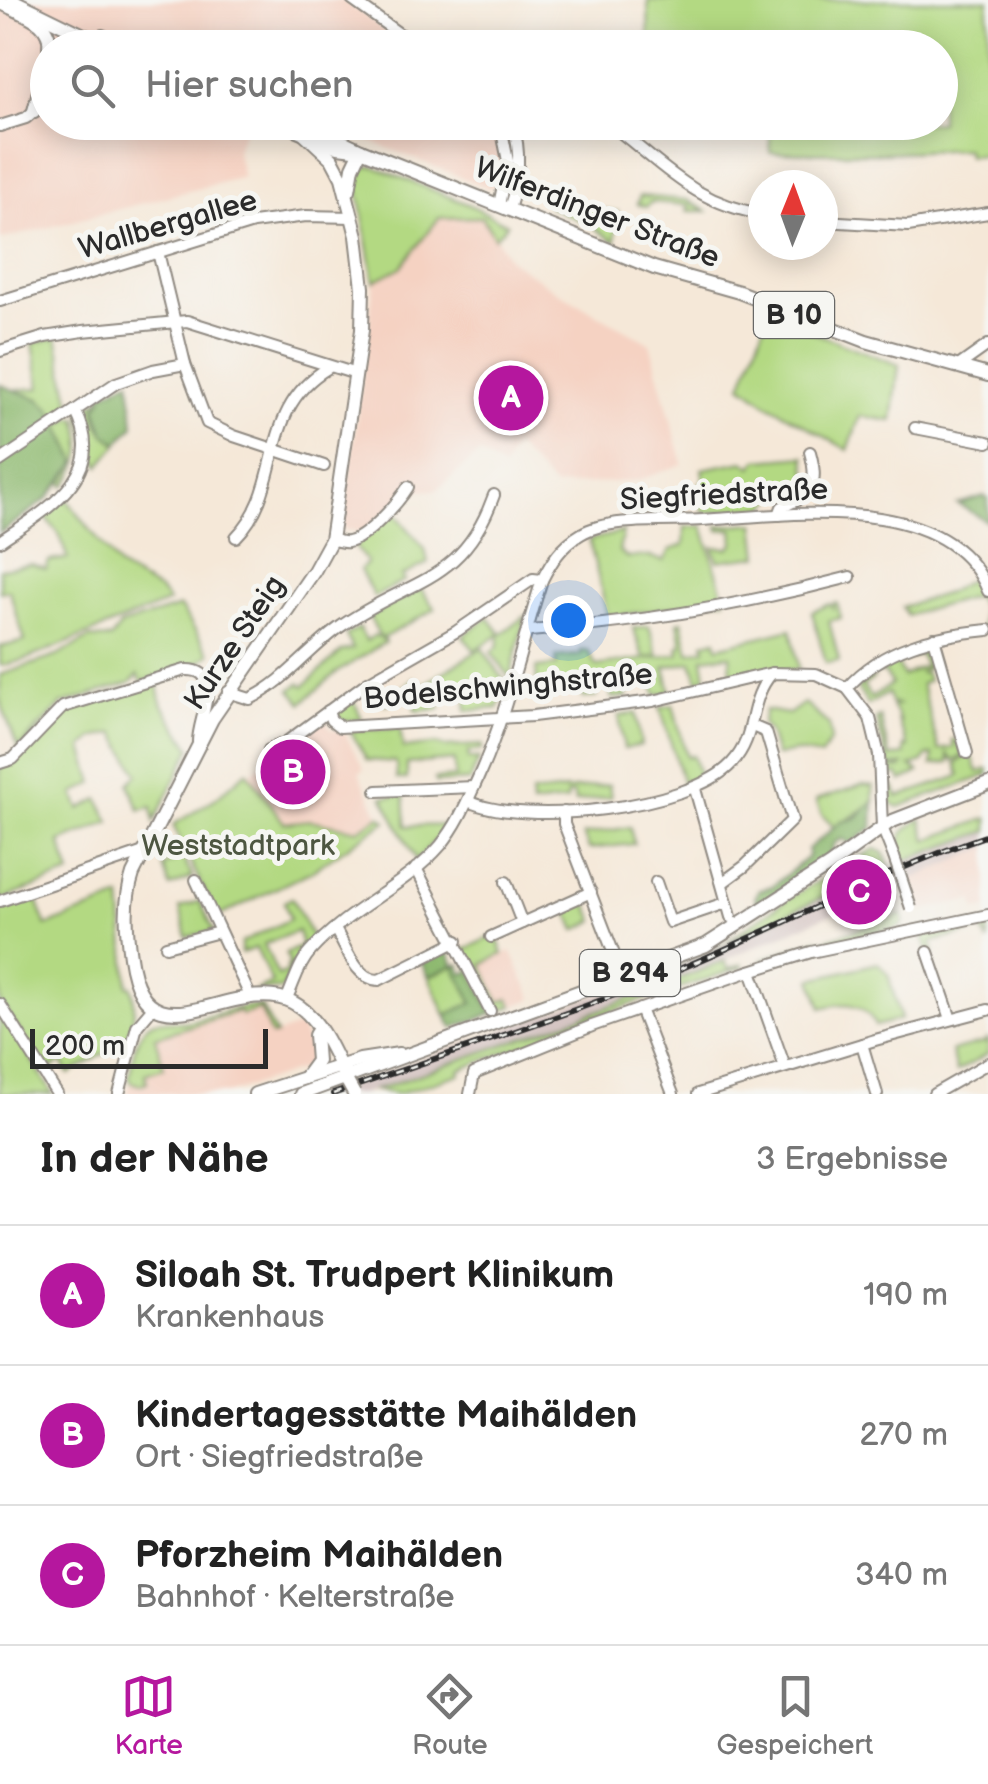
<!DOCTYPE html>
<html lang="de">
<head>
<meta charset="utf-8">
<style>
	body { margin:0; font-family:"Balsamiq Sans",sans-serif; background:#f2f2f2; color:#222 }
	.compass { position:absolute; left:748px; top:170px; width:90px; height:90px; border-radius:50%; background:#fff; box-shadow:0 5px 25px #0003; rotate:1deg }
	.scale { position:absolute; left:30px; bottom:25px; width:238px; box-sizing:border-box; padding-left:10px; border:5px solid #2b2b2b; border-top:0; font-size:28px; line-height:35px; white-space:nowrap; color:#2b2b2b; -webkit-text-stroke:8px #f6f6f2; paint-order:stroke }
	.you { position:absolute; left:568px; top:620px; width:35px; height:35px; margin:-25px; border:8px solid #fff; border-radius:50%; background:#1a73e8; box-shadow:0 0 0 15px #1a73e833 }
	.badge { display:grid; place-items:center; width:65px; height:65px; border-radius:50%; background:#b5179e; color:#fff; font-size:32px; font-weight:700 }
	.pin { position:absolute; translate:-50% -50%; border:5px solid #fff; box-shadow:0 2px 10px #0006 }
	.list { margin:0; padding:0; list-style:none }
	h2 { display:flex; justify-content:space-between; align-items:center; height:130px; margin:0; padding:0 40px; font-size:42px }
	h2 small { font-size:32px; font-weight:400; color:#767676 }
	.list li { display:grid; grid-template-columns:65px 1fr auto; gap:30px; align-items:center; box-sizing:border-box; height:140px; padding:0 40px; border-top:2px solid #e0e0e0 }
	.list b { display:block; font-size:38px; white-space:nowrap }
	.list p { margin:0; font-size:32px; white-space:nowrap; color:#767676 }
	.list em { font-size:32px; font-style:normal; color:#767676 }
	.icon { flex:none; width:55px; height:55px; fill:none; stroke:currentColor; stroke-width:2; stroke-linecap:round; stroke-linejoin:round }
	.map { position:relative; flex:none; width:988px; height:1094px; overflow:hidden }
	.search { position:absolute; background:#fff; box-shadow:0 5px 25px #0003; left:30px; right:30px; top:30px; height:110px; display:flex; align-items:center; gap:25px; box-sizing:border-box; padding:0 35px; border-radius:55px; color:#767676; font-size:38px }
	.sheet { height:550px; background:#fff }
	nav { display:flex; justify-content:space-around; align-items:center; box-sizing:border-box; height:140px; border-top:2px solid #e0e0e0; background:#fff; font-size:28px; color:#767676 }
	nav a { display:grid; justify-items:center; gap:5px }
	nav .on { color:#b5179e }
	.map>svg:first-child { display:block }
	.built { fill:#f5d2c2 }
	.industrial { fill:#d1bfbd }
	.green { fill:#b3d982; stroke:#6f8256; stroke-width:2.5; fill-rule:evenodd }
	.forest { fill:#8eb970; stroke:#5c724e; stroke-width:2.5 }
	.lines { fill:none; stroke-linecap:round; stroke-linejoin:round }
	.minor-casing { stroke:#908a82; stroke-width:14 }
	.major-casing { stroke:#908a82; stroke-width:16 }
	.minor { stroke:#fff; stroke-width:10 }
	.major { stroke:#fff; stroke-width:12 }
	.rail-casing { stroke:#2b2b2b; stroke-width:6 }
	.rail { stroke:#f6f6f2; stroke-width:2.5; stroke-dasharray:8; stroke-linecap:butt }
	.minor-bridge-casing { stroke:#908a82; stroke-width:14; stroke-linecap:butt }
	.major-bridge-casing { stroke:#908a82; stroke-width:16; stroke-linecap:butt }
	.minor-bridge { stroke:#fff; stroke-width:10 }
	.major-bridge { stroke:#fff; stroke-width:12 }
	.labels { text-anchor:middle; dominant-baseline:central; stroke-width:10; stroke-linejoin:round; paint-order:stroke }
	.shield { fill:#f6f6f2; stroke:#686867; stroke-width:2.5 }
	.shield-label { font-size:28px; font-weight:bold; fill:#2b2b2b }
	.street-label { font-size:30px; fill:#2b2b2b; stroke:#f6f6f2 }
	.park-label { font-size:30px; fill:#4d5641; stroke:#f6f6f2 }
</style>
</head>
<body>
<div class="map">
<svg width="988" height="1094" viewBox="0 0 988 1094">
	<rect width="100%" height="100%" fill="#f6f6f2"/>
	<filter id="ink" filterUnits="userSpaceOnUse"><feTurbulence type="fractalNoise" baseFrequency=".01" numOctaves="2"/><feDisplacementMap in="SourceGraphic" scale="20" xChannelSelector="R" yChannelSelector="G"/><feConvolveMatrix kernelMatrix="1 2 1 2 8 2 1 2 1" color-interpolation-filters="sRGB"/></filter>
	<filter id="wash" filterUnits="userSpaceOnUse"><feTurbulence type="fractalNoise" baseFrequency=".0048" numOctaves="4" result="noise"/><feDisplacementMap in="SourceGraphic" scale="40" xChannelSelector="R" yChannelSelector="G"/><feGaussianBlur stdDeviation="2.25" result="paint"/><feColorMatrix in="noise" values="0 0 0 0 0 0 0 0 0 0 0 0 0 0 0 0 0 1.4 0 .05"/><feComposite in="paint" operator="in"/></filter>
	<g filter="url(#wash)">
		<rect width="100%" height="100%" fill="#f5e8d8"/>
		<g class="built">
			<path d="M0,0H343L407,47L48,48V122L248,123L236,150L243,177L0,240Z"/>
			<path d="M324,123H492L499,142L501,173L498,184L489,188Z"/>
			<path d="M483,217L510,260L561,294L650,343L683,464L639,480L554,487L514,445L503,469L480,453L437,490L417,491L368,533L343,529L374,281L401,267L439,218Z"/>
			<path d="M323,720L331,729L344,732L364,769L359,773L379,815L357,829L309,819L285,823L249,774Z"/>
			<path d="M988,847V909L975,910L974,900L924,910L918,906L909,880Z"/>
			<path d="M496,935L503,954L511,951L533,999L492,1014L461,951Z"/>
			<path d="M260,1009L272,1036L301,1026L312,1058L304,1068L227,1094H127L131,1082L147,1081L145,1074L155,1037L240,1011L242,1015Z"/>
		</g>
		<path class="industrial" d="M988,831V847L651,991L375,1090L360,1094H325L666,970L889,866Z"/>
		<g class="green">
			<path d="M648,0H988V155L968,156L966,149L877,153L770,152V123L940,122V48L649,47Z"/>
			<path d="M373,166L470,205L507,224L495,238L482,217L439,218L401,267L374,281L358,187L363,168Z"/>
			<path d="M640,196L687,200L706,211H687L689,205L651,202L646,207L637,204Z"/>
			<path d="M549,203L618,212L615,242L589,224L548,206Z"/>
			<path d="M768,315L899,365L892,421L860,416L848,450L768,404L742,385Z"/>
			<path d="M57,337L71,404L78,402L80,405L57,420L40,399L14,390L40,388L33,343Z"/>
			<path d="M102,398L95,408C97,426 103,435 118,444L100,466L90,449L81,415L83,410Z"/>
			<path d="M71,418H77C86,446 83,464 65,486L62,483L77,462L59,425Z"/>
			<path d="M805,456L808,480L800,491L776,496L765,508L704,513L696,487L704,480L702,469L744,461L752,467L758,460Z"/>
			<path d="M65,497L120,568L161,592L169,602L24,660L0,666V647L25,641L9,590L0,592V569L31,564L46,569L49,561L68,559L59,534L44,515Z"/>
			<path d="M394,512L425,549L428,563L402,576L404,581L374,597L360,570L367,562L354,545Z"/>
			<path d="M755,523L759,556L718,561L713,547L729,548L734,543L733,529L719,530L718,526Z"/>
			<path d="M703,526L725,599L608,617L589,540L623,532L619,551L627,558L647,556L664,561L670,550L684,545L685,527Z"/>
			<path d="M974,577L984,597L988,624L982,628V608L977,596L907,615L902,607L947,593Z"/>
			<path d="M420,588L435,609L383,638L385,642L336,673L302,703L291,690L300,683L304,686L342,651L353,649L346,635L359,628L366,641L375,635L381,638L369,617Z"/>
			<path d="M837,603L841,618L829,621L839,661L826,663L812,612L830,604L833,608V604Z"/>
			<path d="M180,607L210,654L193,666L142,682L138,675L130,683L62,704L18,748L0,701V675L57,656L90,638L111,639L121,625Z"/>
			<path d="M525,616L510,678L491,652L498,647L500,635L474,650L463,636L488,617L501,634Z"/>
			<path d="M682,621L689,652L705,649L704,643L716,640L718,647L791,629L799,669L731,679L730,655L703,658L706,677L698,681L692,662L665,667L671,692L656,695L652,679L647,678L646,672L627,673V697L612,698L608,677L596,679V697L583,698L582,684L563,686V693H555L554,684L537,685L536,668L557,666L556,657L581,655V651H588L596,666L679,654L678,647L682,646L678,622Z"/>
			<path d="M649,626L658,656L644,658L633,628Z"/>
			<path d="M925,647L930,661L934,663L920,673L926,674L928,681L921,684L939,750L954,747L952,740L957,739L963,756L953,761L948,754L949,763L932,765L933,755L927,756L923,762L911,766L919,772L902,781L899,775L891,774L890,787H894L898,797L957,777L960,775L956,763L967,756L973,758L978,772L988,769V775L899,807L891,803L886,769L901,768L903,765L889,766L876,719L880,717L890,757L905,755L904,746L908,747L907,744L898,721L901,723L892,706L897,705L891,703L888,693L868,705L857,688L867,677L874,678L863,686L871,698L892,684L884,672L877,673L904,655L908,659L897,664L903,676L925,666L920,654L912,657L910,653L919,649L923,654L921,648Z"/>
			<path d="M482,648L506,683L498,708L467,711L466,693L440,694V709L416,711L415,694L385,704V695L396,694L414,678L423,685Z"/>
			<path d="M157,681L162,704L191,748L154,822L152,807L140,810L129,784L138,774L115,733L94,738L83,748L94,783L74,794L80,809L99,799L110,822L60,842L71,874L0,900V766L67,707Z"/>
			<path d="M352,697L362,719L342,722L336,712Z"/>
			<path d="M804,703L829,725L831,740L821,756L796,752L776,756L769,732L762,724L765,710L789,714Z"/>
			<path d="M673,705L687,757L693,756L701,781L684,787L660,707Z"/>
			<path d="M636,713L641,745L624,749L619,716Z"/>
			<path d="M400,728L403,748L437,744L444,747L482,745V750L468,752L469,759H479L470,781L437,783L435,779L455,777L454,760L407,764V779H397L396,762L367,760L350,730Z"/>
			<path d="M247,771L284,823L310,820L358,830L380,816L386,821L310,872L217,917L173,825L216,798Z"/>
			<path d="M609,785L611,797L575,802L573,794H567V801L532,805L531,794Z"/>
			<path d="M862,785L873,786L874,801C862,813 843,820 836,829L822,815L816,800Z"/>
			<path d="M404,795L406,826L450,825L416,860L383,797Z"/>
			<path d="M988,818V831L903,861C896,838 901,831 921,819L927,840Z"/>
			<path d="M630,827L634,844L589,849L583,835Z"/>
			<path d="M875,849L884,853L889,866L666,970L665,967L721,945L789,898Z"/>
			<path d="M182,857L193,877L170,887L163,866Z"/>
			<path d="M121,898L128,986H131C137,1003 133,1022 128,1040L69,1074L62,1062L46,1071L0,1002V905L16,900L17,903L37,900L46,926Z"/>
			<path d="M292,898L313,939L296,959L282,989L255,991L272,983L256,948L241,953V943L290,919L284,902ZM298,931L302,946L286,953L290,965L287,966L288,972L278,976L264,944Z"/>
			<path d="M585,898L595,921L576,930L566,907Z"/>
			<path d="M200,901L214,931L187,937L180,908Z"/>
			<path d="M902,914L904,921L900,927L761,960L817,939L819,942Z"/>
			<path d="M988,924V942L982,929L932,942L934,951L929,954L923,936Z"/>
			<path d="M496,935L503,954L482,964L499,1002L509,999L513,1006L492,1014L461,951Z"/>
			<path d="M725,961L728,969L742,964L743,967L626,1006L459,1070L460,1074L398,1094L375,1090L590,1014Z"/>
			<path d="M878,963L888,974L901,1019L875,1026C865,1002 845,1001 822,1008L812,979Z"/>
			<path d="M454,965L473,1003L446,1015L429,977Z"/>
			<path d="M261,1006L276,1035L271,1036L260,1009L242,1015L239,1011L155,1037L164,1068L145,1074L147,1082L139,1085L131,1082L129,1076C133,1060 134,1034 149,1024C158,1017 170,1022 181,1022C208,1020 232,1005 261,1006Z"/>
			<path d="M0,1010L53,1094H0Z"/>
			<path d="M988,1038V1054L956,1072L951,1051L986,1042Z"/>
		</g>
		<g class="forest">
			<path d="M130,380L134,425L118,443L105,435L96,408L103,398L101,395Z"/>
			<path d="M0,385L39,399L51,409L77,462L47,499L0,533Z"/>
			<path d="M984,496L988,498V522L958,504Z"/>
			<path d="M874,801L873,827L851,844L842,839L835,843L827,862L759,904L755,899L758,890L773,886L808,857V849L841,822L856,818Z"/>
			<path d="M447,950L454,965L429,977L421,962Z"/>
			<path d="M459,964L463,974L471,971L492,1014L453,1028L446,1015L473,1003L454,967Z"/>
		</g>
	</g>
	<g filter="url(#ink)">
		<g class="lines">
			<g class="minor-casing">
				<g id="minor">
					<path d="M352,0L419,48"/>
					<path d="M607,122C661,162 693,204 763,214"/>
					<path d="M0,126L26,118L34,111"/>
					<path d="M499,205L508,161L500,122"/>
					<path d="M509,209C519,179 522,152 512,122"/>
					<path d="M823,221L908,226L988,213"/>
					<path d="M158,252L185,364L207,423L234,436L324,466"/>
					<path d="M0,301L253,223L306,216L353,217"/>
					<path d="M0,351L45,337L83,331L187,321L356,374"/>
					<path d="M957,367L988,345"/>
					<path d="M915,428L988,442"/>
					<path d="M0,461L116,383L153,370L185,364"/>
					<path d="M779,515L782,507C813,494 819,485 810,452"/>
					<path d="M236,537C286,487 257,410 328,368"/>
					<path d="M331,540C337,540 342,543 348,542C367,538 398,503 408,487"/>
					<path d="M0,541C46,510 109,476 76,412"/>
					<path d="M529,631C639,623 744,605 850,577"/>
					<path d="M934,638L967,753"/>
					<path d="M847,688C883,647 936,635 988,630"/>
					<path d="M228,692L250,699C285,682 309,649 340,627C409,578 462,585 494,495"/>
					<path d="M328,711L331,720L340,727L533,716L653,701L772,673L816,674L847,688L870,718L879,755L882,827L894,857"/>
					<path d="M269,750L285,743L368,682L457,631L533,579L542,580"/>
					<path d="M0,763L13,759L63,707L185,670C227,668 197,720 198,742"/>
					<path d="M695,789L731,917"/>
					<path d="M377,791L474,787"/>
					<path d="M468,801C523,827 690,809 732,763C758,735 747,701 772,673"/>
					<path d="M564,812V824L622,975"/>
					<path d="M416,868L490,1011"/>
					<path d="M196,880L251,998"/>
					<path d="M506,882L522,923"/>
					<path d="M656,882L670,922L726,903"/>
					<path d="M722,883L745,866L792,820L766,732L752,726"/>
					<path d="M0,901L144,852"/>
					<path d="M335,929C346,947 356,980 379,980L457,941"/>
					<path d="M491,937L591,892"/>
					<path d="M166,946L219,932"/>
					<path d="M928,952L951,1019"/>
					<path d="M751,971L785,1067"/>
					<path d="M286,1000C294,984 298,965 310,952C347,909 404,888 441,845C458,824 467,802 478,778C508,712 520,648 542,580C551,562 562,545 581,534C609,517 669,522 703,520C789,515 948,490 988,591"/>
					<path d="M0,1004L57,1094"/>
					<path d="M640,1009L673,1094"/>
					<path d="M862,1044L877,1094"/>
					<path d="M119,1094L137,1026L154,1006"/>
					<path d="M470,1094L474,1074L592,1026L747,972L811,952L988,915"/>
					<path d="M698,1094L875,1040L988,1010"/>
					<path d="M934,1094L988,1063"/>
				</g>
			</g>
			<g class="major-casing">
				<g id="major">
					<path d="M12,0L110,48"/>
					<path d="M0,2C20,14 53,19 49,48"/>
					<path d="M102,36L127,48"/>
					<path d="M55,48L69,39L91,48"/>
					<path d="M34,111L48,56"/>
					<path d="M278,122L338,147L354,149"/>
					<path d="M302,122L361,150L654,268L739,292L866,341L988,375"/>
					<path d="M305,134L332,159L342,178L357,236L363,288L362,330L331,540L314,571L212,719L133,874C124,901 126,929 130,957C145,1067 233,973 292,1002C320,1016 335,1056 348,1083"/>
					<path d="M349,190L353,167L361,150"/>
					<path d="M306,1076L317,1061L315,1035L318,1030"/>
					<path d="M255,1094L360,1060L399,1054"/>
					<path d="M301,1094L706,945L829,866L890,822L988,784"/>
				</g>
			</g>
			<use href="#minor" class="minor"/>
			<use href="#major" class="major"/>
			<g class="rail-casing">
				<path id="rail" d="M333,1094C449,1053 568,1016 682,968C785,925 882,871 988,835"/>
			</g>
			<use href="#rail" class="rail"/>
			<g class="minor-bridge-casing">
				<path id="minor-bridge" d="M894,857L911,908"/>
			</g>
			<g class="major-bridge-casing">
				<path id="major-bridge" d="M348,1083L354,1094"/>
			</g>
			<use href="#minor-bridge" class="minor-bridge"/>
			<use href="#major-bridge" class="major-bridge"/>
		</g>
	</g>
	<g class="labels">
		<g class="shield">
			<rect x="754" y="292" width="80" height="46" rx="8"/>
			<rect x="580" y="950" width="100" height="46" rx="8"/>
		</g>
		<g class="shield-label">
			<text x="794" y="315">B 10</text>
			<text x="630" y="973">B 294</text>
		</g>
		<g class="street-label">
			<text transform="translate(597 213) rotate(21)">Wilferdinger Straße</text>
			<text transform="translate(168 225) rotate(-16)">Wallbergallee</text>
			<text transform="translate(724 495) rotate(-3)">Siegfriedstraße</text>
			<text transform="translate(235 643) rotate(-56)">Kurze Steig</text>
			<text transform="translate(508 687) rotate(-5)">Bodelschwinghstraße</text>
		</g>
		<g class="park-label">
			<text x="238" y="846">Weststadtpark</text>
		</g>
	</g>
</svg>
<svg class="compass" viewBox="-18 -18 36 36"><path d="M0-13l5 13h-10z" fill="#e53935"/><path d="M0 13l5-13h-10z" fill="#767676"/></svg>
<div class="scale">200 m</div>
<div class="you"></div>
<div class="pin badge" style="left:511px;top:398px">A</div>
<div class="pin badge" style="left:293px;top:772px">B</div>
<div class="pin badge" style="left:859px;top:892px">C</div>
<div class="search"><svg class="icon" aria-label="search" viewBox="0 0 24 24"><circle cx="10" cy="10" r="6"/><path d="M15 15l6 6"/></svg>Hier suchen</div>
</div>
<section class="sheet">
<h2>In der Nähe<small>3 Ergebnisse</small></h2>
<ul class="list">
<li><span class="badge">A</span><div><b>Siloah St. Trudpert Klinikum</b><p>Krankenhaus</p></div><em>190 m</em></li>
<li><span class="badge">B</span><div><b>Kindertagesstätte Maihälden</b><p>Ort · Siegfriedstraße</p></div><em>270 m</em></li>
<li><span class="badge">C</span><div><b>Pforzheim Maihälden</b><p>Bahnhof · Kelterstraße</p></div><em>340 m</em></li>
</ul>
</section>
<nav>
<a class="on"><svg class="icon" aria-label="map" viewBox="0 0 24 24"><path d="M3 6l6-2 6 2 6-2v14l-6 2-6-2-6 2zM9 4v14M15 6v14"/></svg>Karte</a>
<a><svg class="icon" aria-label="directions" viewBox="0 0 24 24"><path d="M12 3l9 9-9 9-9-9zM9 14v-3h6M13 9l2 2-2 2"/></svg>Route</a>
<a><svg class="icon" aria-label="saved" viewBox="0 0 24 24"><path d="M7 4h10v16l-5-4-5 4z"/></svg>Gespeichert</a>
</nav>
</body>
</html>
